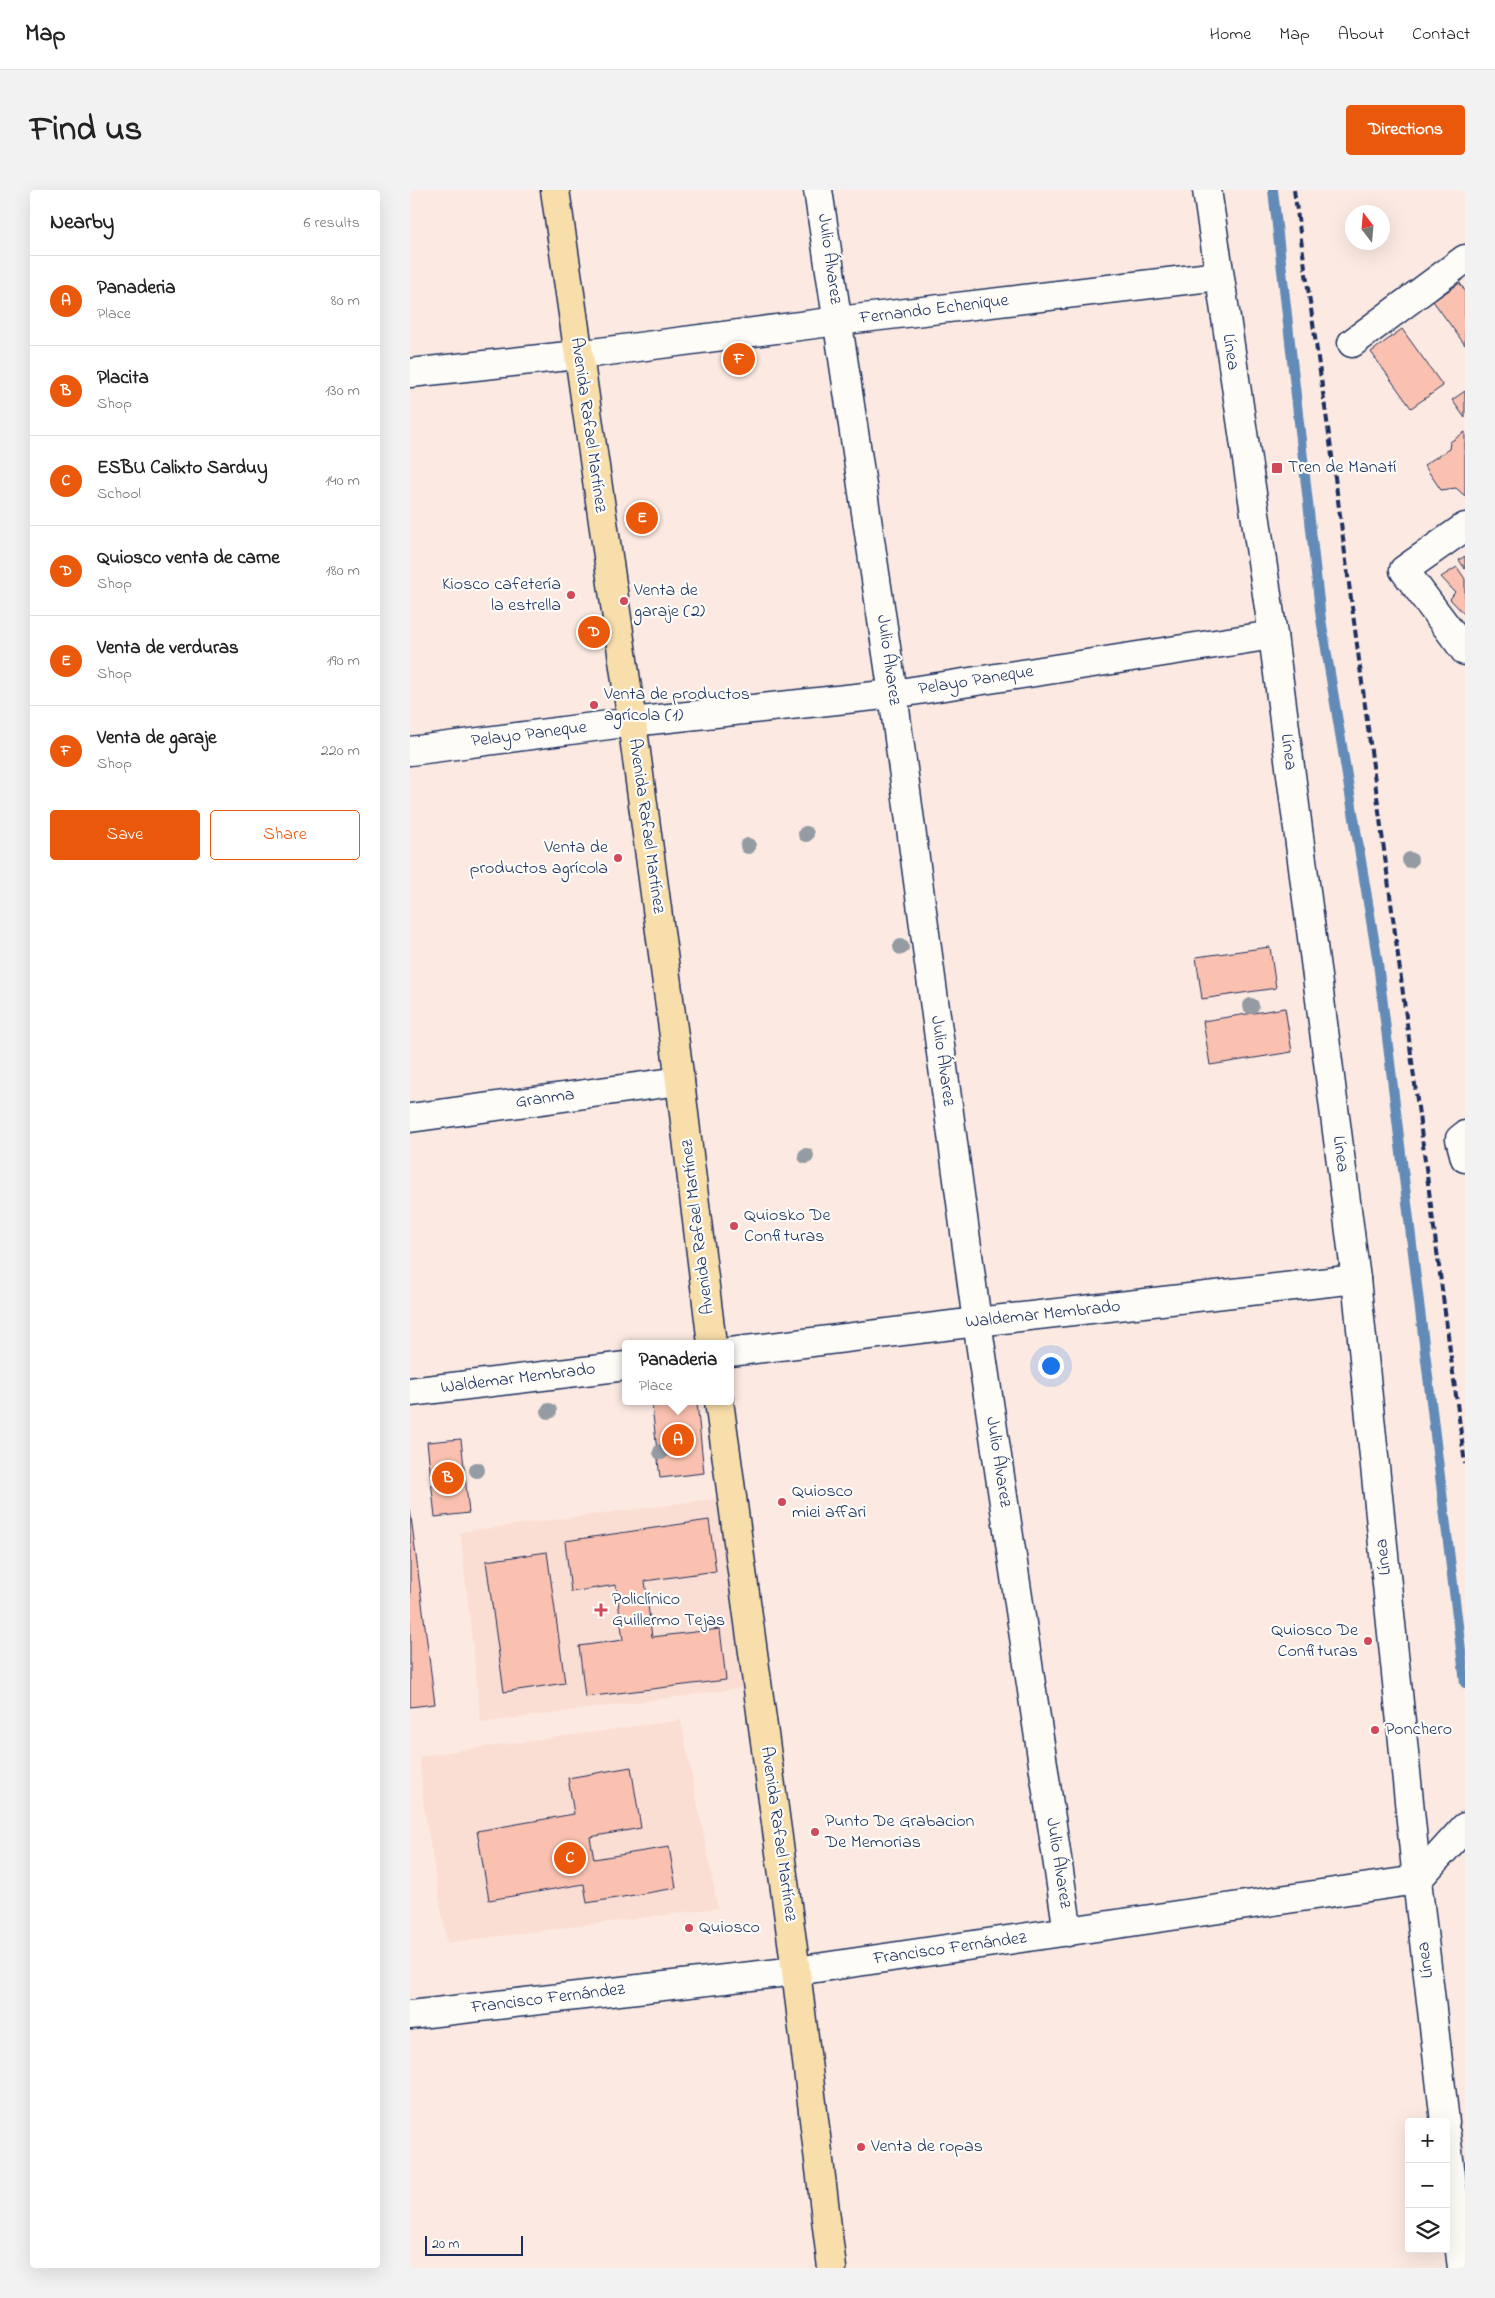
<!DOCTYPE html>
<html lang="en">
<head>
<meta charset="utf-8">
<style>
	body { margin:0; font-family:"Indie Flower",sans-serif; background:#f2f2f2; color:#222 }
	.controls { position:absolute; right:15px; bottom:15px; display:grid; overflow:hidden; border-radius:5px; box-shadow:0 5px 20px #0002 }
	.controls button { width:45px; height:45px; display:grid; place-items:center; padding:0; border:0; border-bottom:1px solid #e0e0e0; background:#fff; color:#222; font:25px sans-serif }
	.compass { position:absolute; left:935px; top:15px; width:45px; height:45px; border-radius:50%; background:#fff; box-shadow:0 5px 20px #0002; rotate:344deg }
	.scale { position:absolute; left:15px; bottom:12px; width:98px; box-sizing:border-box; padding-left:5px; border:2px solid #1b2f5e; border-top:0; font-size:14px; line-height:18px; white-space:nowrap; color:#1b2f5e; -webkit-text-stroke:4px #fdfcf7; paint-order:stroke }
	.you { position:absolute; left:640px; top:1175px; width:18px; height:18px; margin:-12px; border:4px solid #fff; border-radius:50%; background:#1a73e8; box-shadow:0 0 0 8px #1a73e833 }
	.badge { display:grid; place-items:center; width:32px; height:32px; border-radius:50%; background:#ea580c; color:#fff; font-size:16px; font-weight:700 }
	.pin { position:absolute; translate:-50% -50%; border:2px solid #fff; box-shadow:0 1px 5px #0006 }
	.popup { position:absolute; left:212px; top:1150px; width:112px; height:65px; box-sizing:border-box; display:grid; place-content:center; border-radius:5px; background:#fff; filter:drop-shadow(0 1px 4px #0005); font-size:16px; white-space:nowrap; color:#767676 }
	.popup b { font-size:19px; color:#222 }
	.popup::after { content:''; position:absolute; left:50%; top:100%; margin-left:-10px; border:10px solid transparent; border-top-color:#fff }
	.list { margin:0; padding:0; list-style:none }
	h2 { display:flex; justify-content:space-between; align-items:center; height:65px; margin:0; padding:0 20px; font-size:21px }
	h2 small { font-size:16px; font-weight:400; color:#767676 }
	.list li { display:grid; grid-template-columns:32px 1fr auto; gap:15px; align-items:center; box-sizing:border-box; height:90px; padding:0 20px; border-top:1px solid #e0e0e0 }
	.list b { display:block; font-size:19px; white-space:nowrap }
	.list p { margin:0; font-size:16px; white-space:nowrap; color:#767676 }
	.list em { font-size:16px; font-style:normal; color:#767676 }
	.actions { display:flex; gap:10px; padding:15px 20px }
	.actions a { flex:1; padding:11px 0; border:1px solid #ea580c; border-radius:5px; text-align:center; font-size:18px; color:#ea580c }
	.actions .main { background:#ea580c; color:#fff }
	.icon { flex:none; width:28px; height:28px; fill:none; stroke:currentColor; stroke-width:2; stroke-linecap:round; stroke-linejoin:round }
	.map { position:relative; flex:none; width:1055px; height:2078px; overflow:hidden; border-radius:5px }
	header { display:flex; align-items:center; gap:30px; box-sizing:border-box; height:70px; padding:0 25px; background:#fff; border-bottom:1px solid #e0e0e0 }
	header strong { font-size:24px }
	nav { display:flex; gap:28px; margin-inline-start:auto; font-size:18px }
	.intro { display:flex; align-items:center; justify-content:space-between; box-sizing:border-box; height:120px; padding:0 30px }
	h1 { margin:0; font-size:35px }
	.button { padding:12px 22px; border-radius:5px; background:#ea580c; color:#fff; font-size:18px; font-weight:700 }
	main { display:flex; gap:30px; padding:0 30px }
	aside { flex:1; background:#fff; border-radius:5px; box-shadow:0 5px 20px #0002 }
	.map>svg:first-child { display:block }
	.built { fill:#fbded3 }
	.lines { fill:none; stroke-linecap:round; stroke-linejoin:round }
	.stream { stroke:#648bb7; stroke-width:10 }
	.building { fill:#fac1b0; stroke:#1b2f5e }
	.minor-casing { stroke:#1b2f5e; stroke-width:31 }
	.major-casing { stroke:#1b2f5e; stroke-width:31 }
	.minor { stroke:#fdfcf7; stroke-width:28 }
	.major { stroke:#f8deab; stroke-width:28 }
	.rail { stroke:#1b2f5e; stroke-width:4; stroke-dasharray:8 4; stroke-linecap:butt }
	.tree { fill:#949ba2 }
	.poi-dot { fill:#d1495b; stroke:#fdfcf7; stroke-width:2 }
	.labels { text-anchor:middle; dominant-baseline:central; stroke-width:4.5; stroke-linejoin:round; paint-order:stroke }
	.street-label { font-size:18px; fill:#1b2f5e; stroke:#fdfcf7 }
	.poi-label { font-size:18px; fill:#1b2f5e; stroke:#fdfcf7; text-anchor:start }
</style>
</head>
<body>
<header>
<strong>Map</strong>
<nav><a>Home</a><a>Map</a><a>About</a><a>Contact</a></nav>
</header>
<div class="intro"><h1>Find us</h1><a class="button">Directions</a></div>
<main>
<aside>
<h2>Nearby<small>6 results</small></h2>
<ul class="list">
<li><span class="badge">A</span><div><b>Panaderia</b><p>Place</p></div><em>80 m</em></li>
<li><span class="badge">B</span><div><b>Placita</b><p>Shop</p></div><em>130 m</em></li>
<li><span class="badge">C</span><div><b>ESBU Calixto Sarduy</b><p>School</p></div><em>140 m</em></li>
<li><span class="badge">D</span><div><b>Quiosco venta de carne</b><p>Shop</p></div><em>180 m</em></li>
<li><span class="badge">E</span><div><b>Venta de verduras</b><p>Shop</p></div><em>190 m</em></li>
<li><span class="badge">F</span><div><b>Venta de garaje</b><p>Shop</p></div><em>220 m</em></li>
</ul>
<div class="actions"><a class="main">Save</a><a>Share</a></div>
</aside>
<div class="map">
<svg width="1055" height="2078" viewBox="0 0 1055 2078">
	<rect width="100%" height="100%" fill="#fceae2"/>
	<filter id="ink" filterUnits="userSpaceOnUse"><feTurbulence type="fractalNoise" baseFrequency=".02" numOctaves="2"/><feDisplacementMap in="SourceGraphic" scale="10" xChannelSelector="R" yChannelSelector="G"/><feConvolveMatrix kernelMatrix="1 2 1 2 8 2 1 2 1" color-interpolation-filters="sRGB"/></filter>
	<g filter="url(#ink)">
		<g class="built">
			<path d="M309,1308L334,1498L71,1533L50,1342Z"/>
			<path d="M271,1530L308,1718L37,1753L14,1619L9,1566Z"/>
		</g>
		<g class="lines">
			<path class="stream" d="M863,0L911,429L968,773L1055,1493"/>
		</g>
		<g class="building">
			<path d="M1050,93L1055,101V155L1023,111Z"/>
			<path d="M992,139L1033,196L1001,218L961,162Z"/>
			<path d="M1055,201V228L1042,210Z"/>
			<path d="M1055,242V306L1046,298L1031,300L1014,275L1039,259L1040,252Z"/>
			<path d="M1055,366V379L1049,370Z"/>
			<path d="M1047,377L1055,389V425L1040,409L1045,402L1031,387Z"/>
			<path d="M860,757L866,798L792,809L786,767Z"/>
			<path d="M875,818L882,862L800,875L793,831Z"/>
			<path d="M287,1212L294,1283L250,1288L242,1216Z"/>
			<path d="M51,1249L59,1323L25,1327L17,1252Z"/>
			<path d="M0,1319L25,1514L0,1517Z"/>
			<path d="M299,1330L306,1381L235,1391L242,1447L310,1439L316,1490L175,1507L169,1456L213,1450L206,1395L161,1402L155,1351Z"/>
			<path d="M137,1362L155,1493L94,1502L76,1371Z"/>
			<path d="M221,1577L231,1638L180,1647L184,1669L259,1657L266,1698L177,1713L174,1694L79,1710L67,1641L164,1624L158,1588Z"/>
		</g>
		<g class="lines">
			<g class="minor-casing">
				<g id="minor">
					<path d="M408,0L483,504L567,1132L658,1742"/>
					<path d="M797,0L863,445L946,1089L1007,1690L1035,1932"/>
					<path d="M942,153L1055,69"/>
					<path d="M0,183L167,165L428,131L809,86"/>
					<path d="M1055,337L994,380L1055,461"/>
					<path d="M0,561L222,532L483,504L863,445"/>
					<path d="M0,928L270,891"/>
					<path d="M1055,945L1050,949L1055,968"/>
					<path d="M320,1162L567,1132L946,1089"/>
					<path d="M0,1202L216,1176"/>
					<path d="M0,1825L386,1781L1007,1690L1055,1637"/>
					<path d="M1036,1944L1052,2078"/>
				</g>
			</g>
			<g class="major-casing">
				<g id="major">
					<path d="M145,0L222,532L270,891L302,1154"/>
					<path d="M309,1211L386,1781L422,2078"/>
				</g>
			</g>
			<use href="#minor" class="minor"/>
			<use href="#major" class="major"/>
			<path class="rail" d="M884,0L924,280L1055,1274"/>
		</g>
		<g class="tree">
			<circle cx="396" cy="644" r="8"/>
			<circle cx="338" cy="656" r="8"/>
			<circle cx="1000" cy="670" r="8"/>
			<circle cx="491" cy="757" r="8"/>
			<circle cx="841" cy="816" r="8"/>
			<circle cx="396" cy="966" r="8"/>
			<circle cx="139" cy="1221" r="8"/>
			<circle cx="251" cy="1262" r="8"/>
			<circle cx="67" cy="1280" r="8"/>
		</g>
	</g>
	<g class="poi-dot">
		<rect x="861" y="272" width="12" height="12" rx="2.5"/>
		<circle cx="161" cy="405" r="5"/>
		<circle cx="214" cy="411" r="5"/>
		<circle cx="184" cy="515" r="5"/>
		<circle cx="208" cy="668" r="5"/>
		<circle cx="324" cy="1036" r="5"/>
		<circle cx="372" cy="1312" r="5"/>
		<path d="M188.5 1412.5h5v5h5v5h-5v5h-5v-5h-5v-5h5z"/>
		<circle cx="958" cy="1451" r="5"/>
		<circle cx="965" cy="1540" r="5"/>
		<circle cx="405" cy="1642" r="5"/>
		<circle cx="279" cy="1738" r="5"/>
		<circle cx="451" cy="1957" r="5"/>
	</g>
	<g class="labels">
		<g class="street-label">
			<text transform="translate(419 69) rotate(82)">Julio Álvarez</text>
			<text transform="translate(524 120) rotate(-7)">Fernando Echenique</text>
			<text transform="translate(820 162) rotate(82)">Línea</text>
			<text transform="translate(178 235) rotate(82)">Avenida Rafael Martínez</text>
			<text transform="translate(478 470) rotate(82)">Julio Álvarez</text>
			<text transform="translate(566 491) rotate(-9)">Pelayo Paneque</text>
			<text transform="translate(119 545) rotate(-7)">Pelayo Paneque</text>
			<text transform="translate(878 562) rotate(83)">Línea</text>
			<text transform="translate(236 636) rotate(82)">Avenida Rafael Martínez</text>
			<text transform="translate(532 871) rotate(82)">Julio Álvarez</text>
			<text transform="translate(135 909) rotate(-8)">Granma</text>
			<text transform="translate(930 964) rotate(83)">Línea</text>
			<text transform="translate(288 1037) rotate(-97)">Avenida Rafael Martínez</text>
			<text transform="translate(633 1125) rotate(-6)">Waldemar Membrado</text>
			<text transform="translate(108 1189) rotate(-7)">Waldemar Membrado</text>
			<text transform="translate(588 1272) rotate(81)">Julio Álvarez</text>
			<text transform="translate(974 1367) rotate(-96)">Línea</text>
			<text transform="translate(368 1644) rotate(82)">Avenida Rafael Martínez</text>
			<text transform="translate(648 1673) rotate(81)">Julio Álvarez</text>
			<text transform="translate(540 1759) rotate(-8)">Francisco Fernández</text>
			<text transform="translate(1016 1770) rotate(-97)">Línea</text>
			<text transform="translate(138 1809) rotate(-7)">Francisco Fernández</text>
		</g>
		<g class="poi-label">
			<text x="878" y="278">Tren de Manatí</text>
			<text x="151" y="395" text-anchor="end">Kiosco cafetería<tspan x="151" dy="21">la estrella</tspan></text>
			<text x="224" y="401">Venta de<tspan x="224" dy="21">garaje (2)</tspan></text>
			<text x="194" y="505">Venta de productos<tspan x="194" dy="21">agrícola (1)</tspan></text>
			<text x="198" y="658" text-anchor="end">Venta de<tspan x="198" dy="21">productos agrícola</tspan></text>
			<text x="334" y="1026">Quiosko De<tspan x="334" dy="21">Confituras</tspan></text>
			<text x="382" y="1302">Quiosco<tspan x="382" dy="21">miei affari</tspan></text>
			<text x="202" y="1410">Policlínico<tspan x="202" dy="21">Guillermo Tejas</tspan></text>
			<text x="948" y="1441" text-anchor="end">Quiosco De<tspan x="948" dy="21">Confituras</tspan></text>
			<text x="975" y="1540">Ponchero</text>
			<text x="415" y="1632">Punto De Grabacion<tspan x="415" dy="21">De Memorias</tspan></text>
			<text x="289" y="1738">Quiosco</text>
			<text x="461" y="1957">Venta de ropas</text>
		</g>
	</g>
</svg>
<div class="controls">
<button>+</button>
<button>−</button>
<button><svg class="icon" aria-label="layers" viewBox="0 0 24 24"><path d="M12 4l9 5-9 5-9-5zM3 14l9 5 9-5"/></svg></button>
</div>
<svg class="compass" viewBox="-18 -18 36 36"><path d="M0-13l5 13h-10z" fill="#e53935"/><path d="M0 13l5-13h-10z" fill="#767676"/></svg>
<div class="scale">20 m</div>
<div class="you"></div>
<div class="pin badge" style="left:268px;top:1250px">A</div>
<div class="popup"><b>Panaderia</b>Place</div>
<div class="pin badge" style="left:38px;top:1288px">B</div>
<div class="pin badge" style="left:160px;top:1668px">C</div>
<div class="pin badge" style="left:184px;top:442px">D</div>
<div class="pin badge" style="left:232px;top:328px">E</div>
<div class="pin badge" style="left:329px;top:169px">F</div>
</div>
</main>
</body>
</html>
